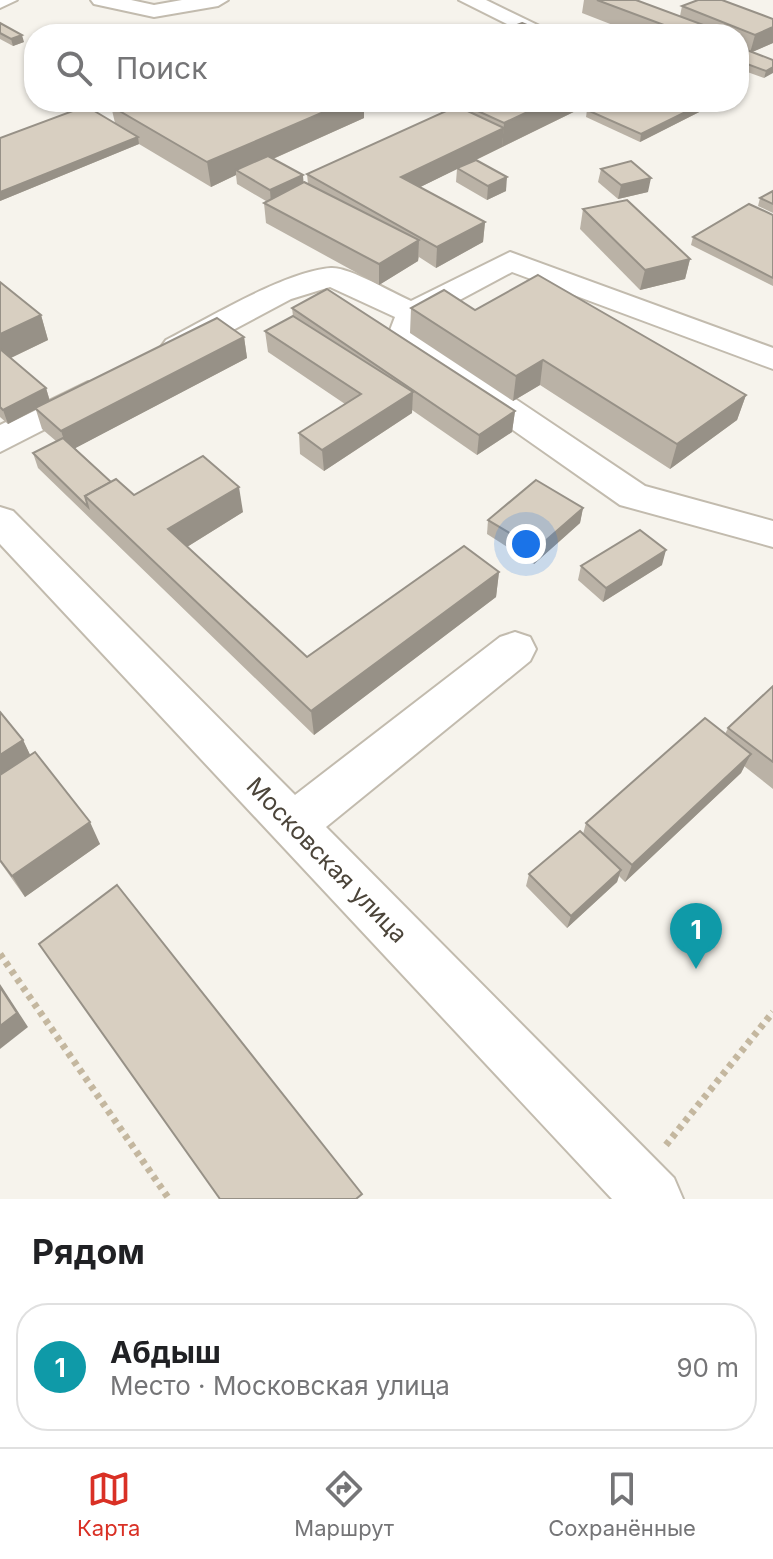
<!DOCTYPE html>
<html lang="ru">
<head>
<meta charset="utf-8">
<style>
	body { margin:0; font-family:Inter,sans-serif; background:#f2f2f2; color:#202124 }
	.you { position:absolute; left:526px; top:544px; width:28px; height:28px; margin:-20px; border:6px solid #fff; border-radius:50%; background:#1a73e8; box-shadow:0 0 0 12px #1a73e833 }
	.badge { display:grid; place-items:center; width:52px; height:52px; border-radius:50%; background:#d93025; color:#fff; font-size:26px; font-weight:700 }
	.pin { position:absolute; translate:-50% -66px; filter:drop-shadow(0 2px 4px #0008) }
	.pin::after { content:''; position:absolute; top:42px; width:28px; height:24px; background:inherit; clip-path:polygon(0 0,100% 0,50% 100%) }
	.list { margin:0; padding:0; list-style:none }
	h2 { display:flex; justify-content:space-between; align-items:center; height:104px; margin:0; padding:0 32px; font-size:34px }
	h2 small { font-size:26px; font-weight:400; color:#757577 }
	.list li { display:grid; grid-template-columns:52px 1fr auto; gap:24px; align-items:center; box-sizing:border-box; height:128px; margin:0 16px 16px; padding:0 16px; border:2px solid #e0e0e0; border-radius:32px }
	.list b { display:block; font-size:30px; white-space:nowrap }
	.list p { margin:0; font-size:26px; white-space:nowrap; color:#757577 }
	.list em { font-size:26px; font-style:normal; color:#757577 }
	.icon { flex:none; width:44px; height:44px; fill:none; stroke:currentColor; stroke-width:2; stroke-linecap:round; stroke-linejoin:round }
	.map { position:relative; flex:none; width:773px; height:1199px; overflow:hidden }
	.search { position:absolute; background:#fff; box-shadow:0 2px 6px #0004; left:24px; right:24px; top:24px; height:88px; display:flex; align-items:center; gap:20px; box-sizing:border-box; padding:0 28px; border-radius:32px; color:#757577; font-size:30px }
	.sheet { height:248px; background:#fff }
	nav { display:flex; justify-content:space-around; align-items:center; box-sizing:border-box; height:112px; border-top:2px solid #e0e0e0; background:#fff; font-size:22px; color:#757577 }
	nav a { display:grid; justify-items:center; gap:4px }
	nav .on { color:#d93025 }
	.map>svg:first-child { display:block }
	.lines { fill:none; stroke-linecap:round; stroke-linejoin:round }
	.minor-casing { stroke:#c2bbae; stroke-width:4 }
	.path { stroke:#c4b79f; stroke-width:7; stroke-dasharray:5 5; stroke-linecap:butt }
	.minor { fill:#fff; fill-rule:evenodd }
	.wall { fill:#bab2a6 }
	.shaded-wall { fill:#979187 }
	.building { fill:#d8cfc1; stroke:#979187; stroke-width:2 }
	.labels { text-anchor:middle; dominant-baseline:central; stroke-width:7; stroke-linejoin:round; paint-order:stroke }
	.near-street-label { font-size:24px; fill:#4b4439; stroke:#fff }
</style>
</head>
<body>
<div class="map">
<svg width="773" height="1199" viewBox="0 0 773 1199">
	<rect width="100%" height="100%" fill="#f6f3ec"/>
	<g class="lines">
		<g class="minor-casing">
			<g id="minor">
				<path d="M0,0H17L0,8Z"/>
				<path d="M91,0H131L154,5L182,0H228L218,6L154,17L94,4Z"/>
				<path d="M459,0H486L556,34H527Z"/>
				<path d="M510,252L773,348V369L512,272L426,318L420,335L645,486L773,521V547L620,505L392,345L387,338L395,317L330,287L291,299L188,354L177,357L166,354L161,347L166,340C207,319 286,271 331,268C350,267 392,293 411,301Z"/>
				<path d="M88,382L100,385L105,393L100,401L0,452V425Z"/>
				<path d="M0,507L13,511L295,795L500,637L515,632L530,637L536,649L530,661L326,827L674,1178L683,1199H612L0,544Z"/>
			</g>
		</g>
		<g class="path">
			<path d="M0,954L169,1199"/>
			<path d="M666,1145L773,1012"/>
		</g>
		<use href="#minor" class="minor"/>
	</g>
	<g class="wall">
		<path d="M584,0H636L680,16L682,6L773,19V43L752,52L773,60L764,78L739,69V34H636L582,13Z"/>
		<path d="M0,23L24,42L13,46L0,39Z"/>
		<path d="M458,102H594L476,160L506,191L487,200L456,182L457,169L420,187L485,222L483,242L436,268L419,257L418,261L379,285L266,223L264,203L266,201L237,184L236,175L211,187L139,144L0,201V138L115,123L111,106L364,118L273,159L303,183L308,184L307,174L457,106Z"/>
		<path d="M603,102H715V104L640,142L586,117L587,110Z"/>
		<path d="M601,169L648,192L618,199L598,182Z"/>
		<path d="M773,191V213L758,206L760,198Z"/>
		<path d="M583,209L690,259L685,279L640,290L580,229Z"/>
		<path d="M773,215V286L691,245L693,237Z"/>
		<path d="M0,282L41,315L48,340L11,358L46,388L50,401L244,337L247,358L75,448L111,482L134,495L243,512L187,547L307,657L499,572L496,597L314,735L38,468L33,453L56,441L42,429L36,410L8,424L0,417Z"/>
		<path d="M292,308L515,411L512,432L477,455L412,410V413L324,471L300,454L299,433L345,404L268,352L265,331L293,316Z"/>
		<path d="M411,308L475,310L746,395L737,420L670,469L540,385L513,401L410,333Z"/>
		<path d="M583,508L580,523L534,564L487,534L488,520Z"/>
		<path d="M662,565L603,602L578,580L581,566Z"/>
		<path d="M773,686V789L744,766L741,773L625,882L619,876L617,882L567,928L526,886L529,874L583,834L586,823L725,734L728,728Z"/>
		<path d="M0,712L23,740L30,755L100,844L25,897L0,862Z"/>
	</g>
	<g class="shaded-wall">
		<path d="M773,27V43L750,53L755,35Z"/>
		<path d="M22,35L24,42L13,46L11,39Z"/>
		<path d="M773,67V73L764,78L766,71Z"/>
		<path d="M347,102H364V118L241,173L236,170V175L211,187L207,162Z"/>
		<path d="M549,102H594L502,147L504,123Z"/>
		<path d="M706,102H715V104L640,142L641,134Z"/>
		<path d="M504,128L502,147L400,197L401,177Z"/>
		<path d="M138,137L139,144L0,201V192Z"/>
		<path d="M303,175L304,189L271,204L270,190Z"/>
		<path d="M507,177L506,191L487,200L488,186Z"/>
		<path d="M651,178L648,192L618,199L621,185Z"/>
		<path d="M485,222L483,242L436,268L437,247Z"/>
		<path d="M419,240L418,261L379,285V264Z"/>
		<path d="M690,259L685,279L640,290L645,270Z"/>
		<path d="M41,315L48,340L0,363V334Z"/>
		<path d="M244,337L247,358L68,452L61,431Z"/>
		<path d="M543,360L540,385L513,401L516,376Z"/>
		<path d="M46,388L50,402L8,424L3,410Z"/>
		<path d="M413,392L412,413L324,471L322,450Z"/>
		<path d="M746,395L737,420L670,469L677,444Z"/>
		<path d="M515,411L512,432L477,455L479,435Z"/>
		<path d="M239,487L243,512L174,555L168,529Z"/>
		<path d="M583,508L580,523L534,564L536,549Z"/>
		<path d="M666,550L662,565L603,602L606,588Z"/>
		<path d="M499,572L496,597L314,735L311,711Z"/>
		<path d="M23,740L34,763L0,786V755Z"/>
		<path d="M751,754L741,773L625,882L632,865Z"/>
		<path d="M90,822L100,844L25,897L12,876Z"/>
		<path d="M621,870L617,882L567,928L571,916Z"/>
		<path d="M0,984L28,1027L0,1049Z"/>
	</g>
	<g class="building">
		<path d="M597,0H636L717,30L707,34H688Z"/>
		<path d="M698,0H722L773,19V27L755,35L682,6Z"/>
		<path d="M0,23L22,35L11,39L0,33Z"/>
		<path d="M522,23L546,33L543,34H493Z"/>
		<path d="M739,47L773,60V67L766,71L739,61Z"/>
		<path d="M123,102H347L207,162L111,106Z"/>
		<path d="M458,102H549L504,123Z"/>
		<path d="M603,102H706L641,134L587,110Z"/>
		<path d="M86,106L138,137L0,192V138Z"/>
		<path d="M457,106L504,128L401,177L485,222L437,247L307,174Z"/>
		<path d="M268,156L303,175L270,190L236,170Z"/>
		<path d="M476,160L507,177L488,186L457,168Z"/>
		<path d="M631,161L651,178L621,185L601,169Z"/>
		<path d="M304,182L419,240L379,264L264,203Z"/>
		<path d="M773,191V204L760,198Z"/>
		<path d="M627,200L690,259L645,270L583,209Z"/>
		<path d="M749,204L773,215V278L693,237Z"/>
		<path d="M538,275L746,395L677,444L543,360L516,376L411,308L444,290L475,310Z"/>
		<path d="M0,282L41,315L0,334Z"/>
		<path d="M327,289L515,411L479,435L292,308Z"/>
		<path d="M293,316L413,392L322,450L299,433L361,394L265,331Z"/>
		<path d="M217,318L244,337L61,431L35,408Z"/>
		<path d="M0,349L46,388L3,410L0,407Z"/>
		<path d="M63,438L111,482L85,496L88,507L33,453Z"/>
		<path d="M203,456L239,487L168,529L307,657L464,546L499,572L311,711L85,496L116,479L134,495Z"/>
		<path d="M536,480L583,508L536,549L488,520Z"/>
		<path d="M640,530L666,550L606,588L581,566Z"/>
		<path d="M773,686V762L728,728Z"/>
		<path d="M0,712L23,740L0,755Z"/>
		<path d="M705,718L751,754L632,865L586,823Z"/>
		<path d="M35,752L90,822L12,876L0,860V775Z"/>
		<path d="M580,831L621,870L571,916L529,874Z"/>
		<path d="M117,885L362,1194L356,1199H220L39,944Z"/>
		<path d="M0,987L17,1013L0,1026Z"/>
	</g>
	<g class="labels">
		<g class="near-street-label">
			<text transform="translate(327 860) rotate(46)">Московская улица</text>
		</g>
	</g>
</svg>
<div class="you"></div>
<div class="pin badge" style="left:696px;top:969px;background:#0f9aa8">1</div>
<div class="search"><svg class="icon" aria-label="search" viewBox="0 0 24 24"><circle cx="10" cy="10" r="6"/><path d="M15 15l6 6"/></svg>Поиск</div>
</div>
<section class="sheet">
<h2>Рядом<small></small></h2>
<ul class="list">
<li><span class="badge" style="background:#0f9aa8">1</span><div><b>Абдыш</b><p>Место · Московская улица</p></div><em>90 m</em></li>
</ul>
</section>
<nav>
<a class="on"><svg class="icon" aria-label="map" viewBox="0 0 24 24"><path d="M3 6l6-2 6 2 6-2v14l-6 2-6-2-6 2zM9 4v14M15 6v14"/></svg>Карта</a>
<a><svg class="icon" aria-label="directions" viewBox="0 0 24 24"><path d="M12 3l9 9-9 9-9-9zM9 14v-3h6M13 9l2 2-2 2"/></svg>Маршрут</a>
<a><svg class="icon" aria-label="saved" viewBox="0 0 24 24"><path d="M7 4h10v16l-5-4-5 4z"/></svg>Сохранённые</a>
</nav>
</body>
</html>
